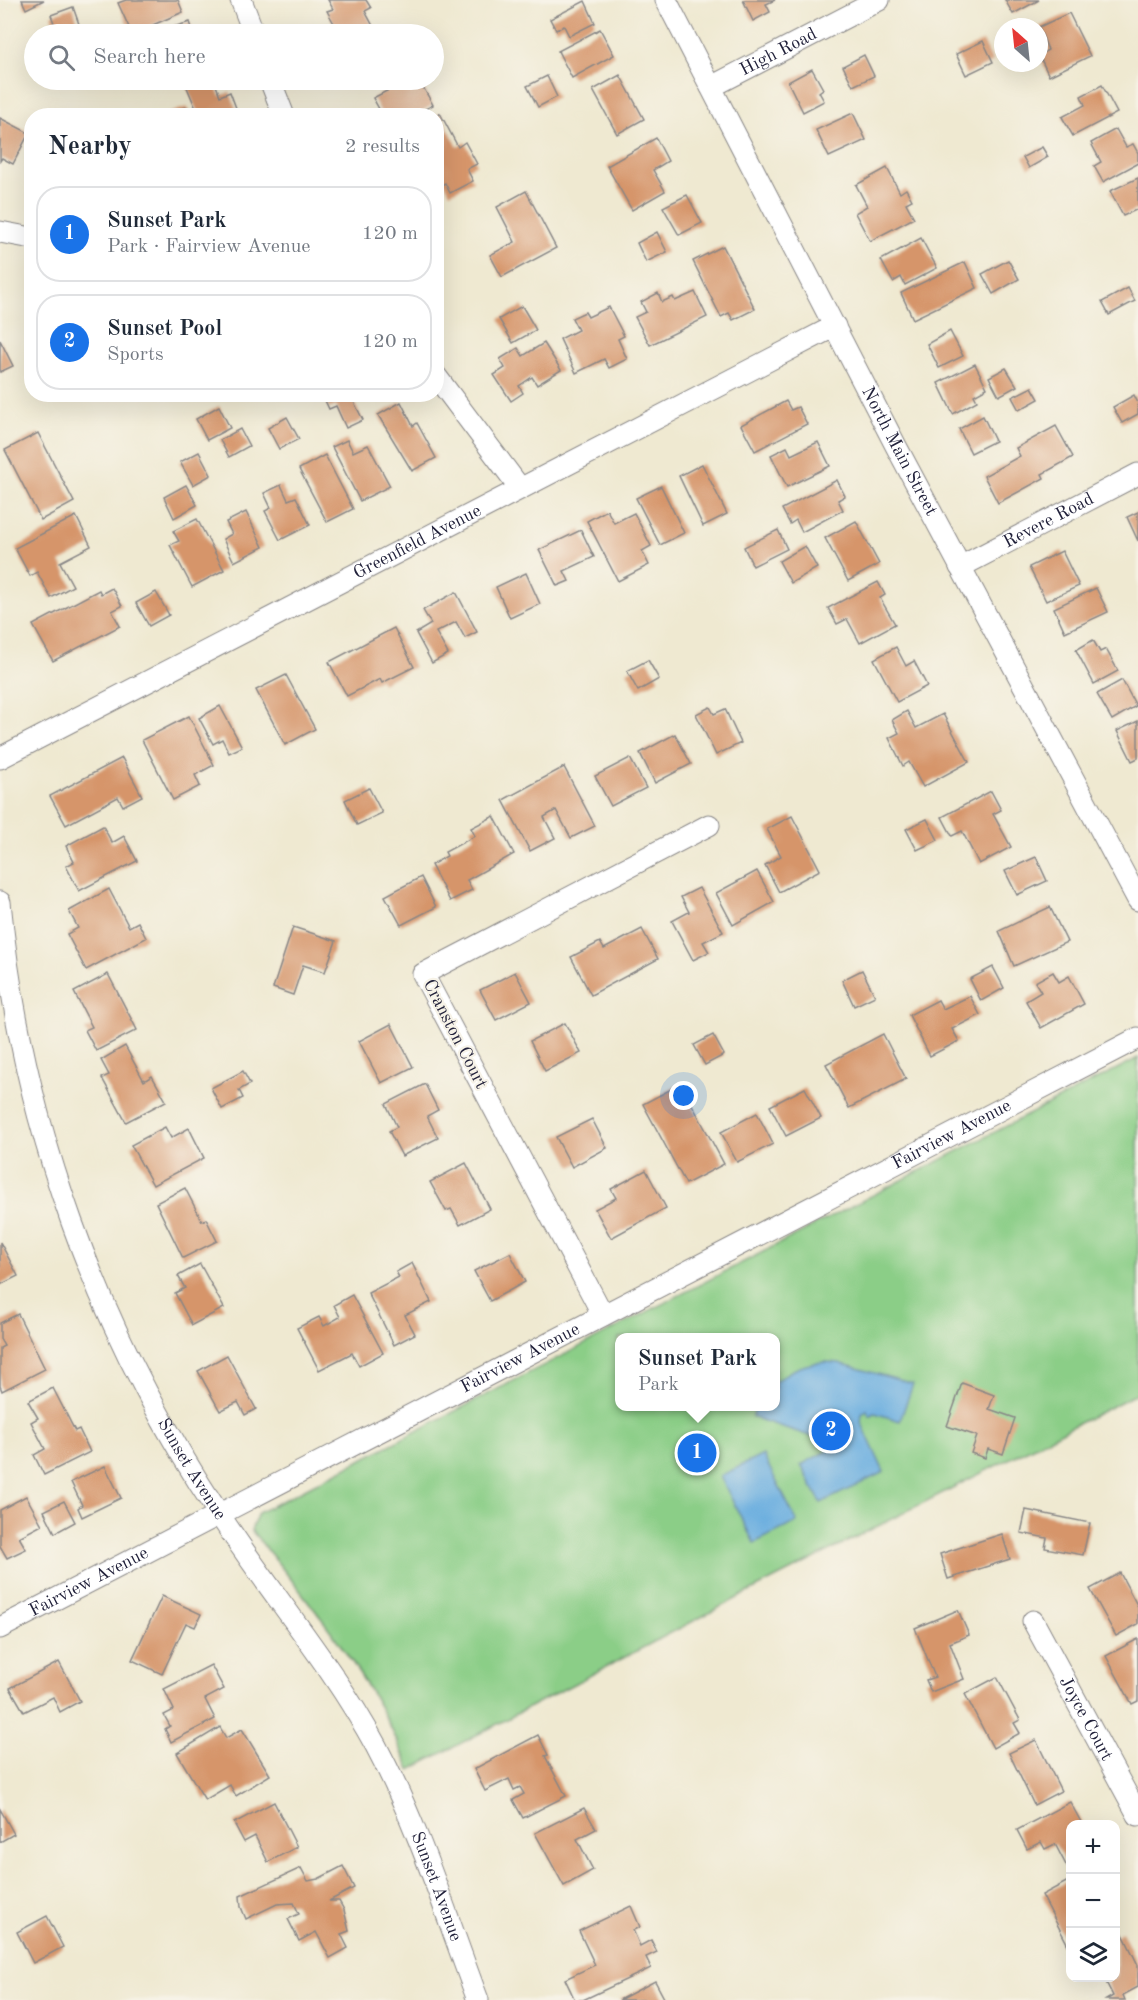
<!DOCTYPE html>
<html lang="en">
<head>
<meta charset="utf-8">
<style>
	body { margin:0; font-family:"Old Standard TT",serif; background:#f6f6f7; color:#1f2937 }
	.controls { position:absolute; right:18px; bottom:18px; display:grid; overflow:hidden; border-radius:12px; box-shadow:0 6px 24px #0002 }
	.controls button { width:54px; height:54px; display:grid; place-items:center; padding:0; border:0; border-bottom:2px solid #e0e1e3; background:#fff; color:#1f2937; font:30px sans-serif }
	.compass { position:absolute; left:994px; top:18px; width:54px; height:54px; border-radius:50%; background:#fff; box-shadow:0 6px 24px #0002; rotate:333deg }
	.you { position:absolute; left:684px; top:1096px; width:21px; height:21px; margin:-15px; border:4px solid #fff; border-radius:50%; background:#1a73e8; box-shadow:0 0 0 9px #1a73e833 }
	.badge { display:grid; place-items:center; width:39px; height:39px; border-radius:50%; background:#1a73e8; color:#fff; font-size:20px; font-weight:700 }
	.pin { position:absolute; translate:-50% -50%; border:3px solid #fff; box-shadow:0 2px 6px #0006 }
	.popup { position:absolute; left:615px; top:1333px; width:165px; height:78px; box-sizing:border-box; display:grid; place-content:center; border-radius:12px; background:#fff; filter:drop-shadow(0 2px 4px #0005); font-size:20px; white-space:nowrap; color:#747a83 }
	.popup b { font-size:22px; color:#1f2937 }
	.popup::after { content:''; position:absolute; left:50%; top:100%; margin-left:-12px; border:12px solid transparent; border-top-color:#fff }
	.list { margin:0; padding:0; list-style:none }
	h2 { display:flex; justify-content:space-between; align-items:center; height:78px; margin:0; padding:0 24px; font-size:26px }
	h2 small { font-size:20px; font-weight:400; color:#747a83 }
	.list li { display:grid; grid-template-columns:39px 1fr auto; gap:18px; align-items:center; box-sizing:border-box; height:96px; margin:0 12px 12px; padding:0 12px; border:2px solid #e0e1e3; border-radius:24px }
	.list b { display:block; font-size:22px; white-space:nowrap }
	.list p { margin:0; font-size:20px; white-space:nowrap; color:#747a83 }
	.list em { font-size:20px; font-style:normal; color:#747a83 }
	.icon { flex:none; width:33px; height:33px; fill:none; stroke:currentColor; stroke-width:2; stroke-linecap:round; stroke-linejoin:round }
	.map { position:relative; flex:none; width:1138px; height:2000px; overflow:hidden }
	.search { position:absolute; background:#fff; box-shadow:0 6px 24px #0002; left:24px; top:24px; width:420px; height:66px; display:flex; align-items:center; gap:15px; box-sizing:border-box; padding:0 21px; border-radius:33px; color:#747a83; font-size:22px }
	.panel { position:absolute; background:#fff; box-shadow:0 6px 24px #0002; left:24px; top:108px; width:420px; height:294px; border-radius:24px }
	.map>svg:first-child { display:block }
	.green { fill:#8bce87; stroke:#567861; stroke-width:1.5; fill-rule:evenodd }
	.water { fill:#69addf; stroke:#46688d; stroke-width:1.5 }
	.building { fill:#d6956a }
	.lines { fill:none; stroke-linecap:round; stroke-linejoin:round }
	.minor-casing { stroke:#888686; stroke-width:23 }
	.minor { stroke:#fff; stroke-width:21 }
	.labels { text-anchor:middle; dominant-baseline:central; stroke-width:4.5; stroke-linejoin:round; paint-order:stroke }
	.street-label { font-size:18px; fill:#22223b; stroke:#f7f3e8 }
</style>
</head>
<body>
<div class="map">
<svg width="1138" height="2000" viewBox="0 0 1138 2000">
	<rect width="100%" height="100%" fill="#f7f3e8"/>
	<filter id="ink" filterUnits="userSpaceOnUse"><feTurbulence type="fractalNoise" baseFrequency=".0167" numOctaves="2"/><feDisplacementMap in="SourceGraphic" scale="12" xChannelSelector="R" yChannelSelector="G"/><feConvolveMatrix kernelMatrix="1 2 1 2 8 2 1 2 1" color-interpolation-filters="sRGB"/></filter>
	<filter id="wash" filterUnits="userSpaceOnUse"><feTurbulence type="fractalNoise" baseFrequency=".008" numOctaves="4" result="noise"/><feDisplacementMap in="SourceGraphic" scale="24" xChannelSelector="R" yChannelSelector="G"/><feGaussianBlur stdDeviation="1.35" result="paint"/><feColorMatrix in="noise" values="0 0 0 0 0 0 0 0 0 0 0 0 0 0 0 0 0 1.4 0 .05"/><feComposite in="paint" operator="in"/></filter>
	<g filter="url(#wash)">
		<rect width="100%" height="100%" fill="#efe9d1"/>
		<path class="green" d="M1138,1058V1393L747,1593L410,1770C373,1679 313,1605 251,1530L258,1513ZM619,1338H775V1406H619Z"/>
		<g class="water">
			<path d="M825,1362L839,1363L913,1384L900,1421L875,1413L870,1416L867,1410L862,1414L861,1422L884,1472L821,1503L801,1465L830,1449L825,1441L752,1417L756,1407L775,1406V1382C790,1369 806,1363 825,1362Z"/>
			<path d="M763,1455L797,1522L754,1543L720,1476Z"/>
		</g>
		<g id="blocks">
			<g class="building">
				<path d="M22,0H44L26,9Z"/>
				<path d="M126,0H178L183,12L132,34L118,3Z"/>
				<path d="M328,0H366L371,8L365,11L373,26L358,34H340L327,11L333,9Z"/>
				<path d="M743,0H775L766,4L770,12L753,21Z"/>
				<path d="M1005,0H1039L1013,14Z"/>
				<path d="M585,1L595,23L569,36L564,26L556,30L550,19Z"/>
				<path d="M73,7L80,27L58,34L51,15Z"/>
				<path d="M1069,13L1090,56L1049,76L1039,55L1048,50L1039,27Z"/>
				<path d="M190,22L194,34H150Z"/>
				<path d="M600,29L614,55L572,78L558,51Z"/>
				<path d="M983,41L993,62L966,75L956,54Z"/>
				<path d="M864,55L874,76L853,86L843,66Z"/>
				<path d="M812,69L823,89L819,92L824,101L803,112L788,82Z"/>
				<path d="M620,75L644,119L617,134L593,90Z"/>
				<path d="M547,76L557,97L538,107L527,86Z"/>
				<path d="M184,80H214L220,96L230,92L239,116H199Z"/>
				<path d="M408,80H419L433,105L413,116H383L373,98Z"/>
				<path d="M1102,85L1117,113L1073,136L1062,117L1085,105L1081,96Z"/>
				<path d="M187,107L190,116H163V115Z"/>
				<path d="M440,113L458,147L465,142L477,164L467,169L473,181L450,193L445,183L436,188V115Z"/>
				<path d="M853,113L866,140L829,157L816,130Z"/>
				<path d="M0,118L29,133L13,164L2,158L0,161Z"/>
				<path d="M1116,129L1126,147L1133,144L1138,153V163L1103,182L1094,166L1101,162L1091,143Z"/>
				<path d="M656,138L668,161L653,170L665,191L632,210L607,166Z"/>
				<path d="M1042,147L1048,157L1029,168L1023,157Z"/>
				<path d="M887,168L900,193L906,189L912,200L906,203L914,218L870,241L855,213L867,206L856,185Z"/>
				<path d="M1138,178V209L1123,216L1110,191Z"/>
				<path d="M526,191L556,248L502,277L490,255L515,242L497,207Z"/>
				<path d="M687,195L702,223L679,235L663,207Z"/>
				<path d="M657,232L667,252L646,262L637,243Z"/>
				<path d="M921,238L937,268L905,285L901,277L893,282L881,260Z"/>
				<path d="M723,246L755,309L733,320L729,313L721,317L693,261Z"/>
				<path d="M1008,260L1019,279L993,294L982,274Z"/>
				<path d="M965,262L977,288L913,319L901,293Z"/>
				<path d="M1128,288L1135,301L1109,315L1102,302Z"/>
				<path d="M695,292L707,317L650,345L635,317L646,312L641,302L658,293L662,302L673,297L675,301Z"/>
				<path d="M522,306L536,330L513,343L499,319Z"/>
				<path d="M609,307L624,336L618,339L627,359L609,368L604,359L576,373L560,339L578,330L572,318L585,312L588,317Z"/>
				<path d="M950,331L963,356L939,368L927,344Z"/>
				<path d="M0,340L13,366L0,372Z"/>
				<path d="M544,343L561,370L537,385L532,377L519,386L523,393L511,401L494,375L505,368L500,359L518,348L523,356Z"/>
				<path d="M975,364L987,388L974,395L977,401L953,414L938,383Z"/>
				<path d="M1006,368L1017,386L999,396L989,377Z"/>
				<path d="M1032,387L1039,399L1019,410L1012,397Z"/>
				<path d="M322,394H350L363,420L346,428L336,406L329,409Z"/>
				<path d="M1134,395L1138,403V414L1122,423L1113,407Z"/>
				<path d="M786,401L791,410L798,407L807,424L755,451L741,425Z"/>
				<path d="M401,402L413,426L417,423L436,458L412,471L378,415Z"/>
				<path d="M219,406L230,428L207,440L196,419Z"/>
				<path d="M983,416L995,441L971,453L959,429Z"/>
				<path d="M287,417L299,439L279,449L268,428Z"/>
				<path d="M1056,426L1073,457L1042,474L1044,478L998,503L984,476L1020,456L1016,448Z"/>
				<path d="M240,429L249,446L229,457L220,440Z"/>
				<path d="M38,433L74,502L41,520L5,450Z"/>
				<path d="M347,440L353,452L368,445L390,486L360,501L332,447Z"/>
				<path d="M818,442L830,466L787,487L771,455L787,447L791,455Z"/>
				<path d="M199,452L211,475L193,485L180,462Z"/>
				<path d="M325,455L353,509L327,522L299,469Z"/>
				<path d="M702,464L727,514L703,526L679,476Z"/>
				<path d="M837,480L845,496L838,500L843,510L802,532L796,520L790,524L782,509Z"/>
				<path d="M186,485L197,505L174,518L164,497Z"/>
				<path d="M281,485L288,500L296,497L310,525L280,540L265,511L271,508L264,493Z"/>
				<path d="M661,486L684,533L660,545L636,498Z"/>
				<path d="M607,510L614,523L634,513L651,546L642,551L649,565L618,581L587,521Z"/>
				<path d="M246,512L263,547L234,562L223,539L232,534L226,522Z"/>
				<path d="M1138,512V541L1127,517Z"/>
				<path d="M76,516L91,546L60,562L73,586L51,598L37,572L30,576L15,548Z"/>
				<path d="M197,519L224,570L192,587L170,545L179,541L173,531Z"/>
				<path d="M856,521L879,564L848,581L825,538Z"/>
				<path d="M581,530L594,557L564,571L569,581L557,586L539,550Z"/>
				<path d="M778,530L787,549L753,566L744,547Z"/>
				<path d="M805,546L817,568L791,583L779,561Z"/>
				<path d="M1062,551L1079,586L1046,601L1029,567Z"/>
				<path d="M526,573L540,604L510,618L496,587Z"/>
				<path d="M878,582L885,595L880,598L895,624L860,643L847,619L837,624L828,608Z"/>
				<path d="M112,588L122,606L112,611L120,626L53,661L33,625L99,590L101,594Z"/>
				<path d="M1096,588L1108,612L1065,632L1054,608Z"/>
				<path d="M156,592L169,615L149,626L136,603Z"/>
				<path d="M456,592L477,632L465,638L456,622L436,632L448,654L432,663L416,633L431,624L423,610Z"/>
				<path d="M394,628L414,667L382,683L380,679L347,696L329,662Z"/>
				<path d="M1093,640L1100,652L1106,649L1118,671L1094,684L1076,650Z"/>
				<path d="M896,647L906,666L914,661L927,686L897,702L874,659Z"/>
				<path d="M648,660L659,679L638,691L627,671Z"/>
				<path d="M286,675L315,729L285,745L256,690Z"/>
				<path d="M1122,680L1136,706L1112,720L1097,694Z"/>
				<path d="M220,706L242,747L229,753L222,739L213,744L199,718Z"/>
				<path d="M710,707L714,714L725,709L741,743L716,755L696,714Z"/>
				<path d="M907,711L916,728L943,714L969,762L923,787L909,762L903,766L889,738L899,733L892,720Z"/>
				<path d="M189,716L214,765L195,775L200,786L173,800L142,740Z"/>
				<path d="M1138,721V758L1132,761L1117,731Z"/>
				<path d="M675,734L691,764L655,783L640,753Z"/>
				<path d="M122,758L142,796L123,806L118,797L66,825L50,796Z"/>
				<path d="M630,758L646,788L611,806L595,776Z"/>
				<path d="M564,767L595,826L571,838L556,810L544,817L555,838L530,851L503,800Z"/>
				<path d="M369,788L382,813L357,825L345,800Z"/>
				<path d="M991,791L1001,810L993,814L1011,847L979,864L962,831L952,836L942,817Z"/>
				<path d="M494,816L514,854L467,880L472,890L450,901L431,865L447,856L445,852L475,836L471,828Z"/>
				<path d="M792,816L820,870L779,892L765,865L781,856L767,829Z"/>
				<path d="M927,819L938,840L917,850L906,829Z"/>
				<path d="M103,826L112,843L124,836L137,861L79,891L66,866L74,862L66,846Z"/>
				<path d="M1036,857L1047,881L1017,895L1005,871Z"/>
				<path d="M757,871L774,902L733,925L716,893Z"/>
				<path d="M421,877L436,907L401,925L385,896Z"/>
				<path d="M699,888L723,932L703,942L709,952L693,960L672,921L689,912L681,897Z"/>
				<path d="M109,889L129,927L138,922L146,938L86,970L67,934L78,928L69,911Z"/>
				<path d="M1050,907L1067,942L1014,966L999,931Z"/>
				<path d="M293,927L336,941L325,972L303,965L293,995L273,988Z"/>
				<path d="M642,929L658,959L591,995L571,957L600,942L604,949Z"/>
				<path d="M993,967L1004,988L981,1001L970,979Z"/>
				<path d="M862,970L875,996L854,1006L842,980Z"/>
				<path d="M515,972L531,1002L496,1020L480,990Z"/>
				<path d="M1053,972L1059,982L1069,976L1084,1004L1041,1028L1026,1001L1041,992L1035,982Z"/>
				<path d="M108,974L137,1030L96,1051L85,1030L92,1027L74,992Z"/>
				<path d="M970,996L980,1015L952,1029L959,1041L930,1056L909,1015L938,1000L943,1009Z"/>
				<path d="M565,1023L581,1053L545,1071L530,1041Z"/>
				<path d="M391,1024L413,1067L381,1083L359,1041Z"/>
				<path d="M883,1034L906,1079L849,1108L826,1064Z"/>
				<path d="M713,1035L724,1055L705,1065L694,1045Z"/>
				<path d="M125,1046L144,1081L152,1076L166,1101L126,1122L102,1078L109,1075L101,1060Z"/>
				<path d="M243,1071L250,1084L239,1090L243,1098L222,1109L211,1088Z"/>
				<path d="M425,1084L438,1110L427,1116L438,1138L402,1156L389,1131L397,1127L386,1104Z"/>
				<path d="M681,1084L724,1164L686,1184L643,1104Z"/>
				<path d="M805,1088L821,1118L786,1136L770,1106Z"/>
				<path d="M757,1113L773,1144L737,1162L721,1132Z"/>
				<path d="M592,1119L607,1148L572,1167L556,1137Z"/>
				<path d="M165,1127L171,1138L189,1128L204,1158L153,1185L131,1145Z"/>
				<path d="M466,1163L490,1209L460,1225L451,1209L446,1211L430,1182Z"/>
				<path d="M646,1170L666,1208L611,1238L595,1209L616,1198L611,1189Z"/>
				<path d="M185,1188L202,1221L206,1219L217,1241L183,1258L156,1203Z"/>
				<path d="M0,1242L18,1276L0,1285Z"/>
				<path d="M510,1253L525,1282L490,1301L474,1271Z"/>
				<path d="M412,1263L431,1302L405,1315L415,1334L394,1345L368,1293L399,1277L396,1272Z"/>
				<path d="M200,1264L224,1308L192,1325L175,1293L185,1288L178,1276Z"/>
				<path d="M352,1295L383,1353L359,1366L352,1353L319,1370L297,1328L319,1317L324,1326L340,1317L334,1305Z"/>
				<path d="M18,1314L45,1369L2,1391L0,1386V1348L4,1346L0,1339V1323Z"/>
				<path d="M227,1355L256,1409L245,1415L238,1402L220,1411L198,1371Z"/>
				<path d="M962,1383L994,1395L989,1409L1015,1418L1003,1454L988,1449L985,1458L971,1453L977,1436L947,1426Z"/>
				<path d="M53,1388L75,1431L79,1429L90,1452L44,1475L34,1455L45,1449L31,1422L38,1418L28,1401Z"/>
				<path d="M105,1466L121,1498L82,1517L78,1508L82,1505L71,1482Z"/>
				<path d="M26,1496L42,1525L19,1537L26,1549L7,1558L0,1546V1510Z"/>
				<path d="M64,1501L75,1522L55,1533L44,1511Z"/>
				<path d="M1026,1510L1090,1523L1083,1555L1045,1548L1047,1538L1021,1533Z"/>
				<path d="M1002,1534L1010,1559L948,1579L940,1554Z"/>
				<path d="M1120,1573L1138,1607V1624L1116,1636L1090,1589Z"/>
				<path d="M162,1596L201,1614L195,1627L186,1623L162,1674L132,1660Z"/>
				<path d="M958,1610L969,1635L950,1643L964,1679L931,1692L926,1680L935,1677L915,1628Z"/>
				<path d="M1138,1639V1701L1132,1704L1106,1656Z"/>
				<path d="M59,1662L80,1701L60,1712L53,1697L24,1712L10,1688Z"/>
				<path d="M211,1665L224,1689L205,1699L215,1719L171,1742L165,1729L170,1726L164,1715L174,1710L164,1689Z"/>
				<path d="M997,1677L1020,1720L1014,1723L1020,1733L993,1748L965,1694Z"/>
				<path d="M220,1727L226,1738L242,1729L270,1775L236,1796L230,1785L205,1800L177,1753Z"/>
				<path d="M538,1735L548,1755L545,1756L566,1796L523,1818L513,1800L524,1794L520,1787L514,1790L509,1779L485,1791L474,1769Z"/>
				<path d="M1036,1740L1061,1791L1034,1805L1009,1753Z"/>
				<path d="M274,1802L297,1847L268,1862L255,1836L244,1842L234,1823Z"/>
				<path d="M1070,1802L1082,1824H1070V1865L1067,1867L1055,1844L1045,1849L1041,1842L1027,1849L1017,1830Z"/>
				<path d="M584,1808L596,1829L577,1839L593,1870L564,1886L535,1833Z"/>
				<path d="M0,1809L14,1834L0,1842Z"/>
				<path d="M343,1866L354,1888L329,1901H339L344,1910L349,1931L341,1934L348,1948L330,1958L316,1932L299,1941L288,1919L299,1914L294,1903L277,1904L246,1919L241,1907L240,1896L301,1868L308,1881L318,1879Z"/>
				<path d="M1070,1880V1949L1042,1895Z"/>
				<path d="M631,1906L640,1927L633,1930L640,1946L651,1940L657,1952L646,1957L651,1968L583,2000H575L565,1979L595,1965L579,1931Z"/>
				<path d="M47,1916L63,1947L33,1963L17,1932Z"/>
				<path d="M1122,1932L1138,1965V1987L1123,1995L1125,2000H1106L1113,1996L1104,1978H1116V1935Z"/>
				<path d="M655,1981L665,2000H619Z"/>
			</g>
		</g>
	</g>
	<g filter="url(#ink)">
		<use href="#blocks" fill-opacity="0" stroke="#888686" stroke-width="1.5"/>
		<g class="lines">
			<g class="minor-casing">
				<g id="minor">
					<path d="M241,0L254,34"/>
					<path id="s1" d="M666,0L896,446L1138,900"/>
					<path d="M270,80L284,116"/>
					<path id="s2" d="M711,87L879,0"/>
					<path d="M0,232L32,238"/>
					<path d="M436,376L520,488"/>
					<path id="s3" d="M960,567L1138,474"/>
					<path id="s4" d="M0,758L835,326"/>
					<path id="s5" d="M0,902C21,1122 97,1330 219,1514C270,1593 331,1663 376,1746C419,1827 446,1915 478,2000"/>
					<path d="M603,1315L423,974L709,825"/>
					<path id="s6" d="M1033,1621L1138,1815"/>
					<path id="s7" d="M0,1628L1138,1038"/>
				</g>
			</g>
			<use href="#minor" class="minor"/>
		</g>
	</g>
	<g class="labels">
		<g class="street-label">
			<text stroke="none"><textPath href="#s2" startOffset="76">High Road</textPath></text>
			<text stroke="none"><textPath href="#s1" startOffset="508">North Main Street</textPath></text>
			<text stroke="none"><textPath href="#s3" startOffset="100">Revere Road</textPath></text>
			<text stroke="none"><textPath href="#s4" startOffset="470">Greenfield Avenue</textPath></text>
			<text transform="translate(455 1034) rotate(63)">Cranston Court</text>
			<text stroke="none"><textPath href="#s7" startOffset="1072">Fairview Avenue</textPath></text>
			<text stroke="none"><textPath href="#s7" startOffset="586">Fairview Avenue</textPath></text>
			<text stroke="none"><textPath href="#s5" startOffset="604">Sunset Avenue</textPath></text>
			<text stroke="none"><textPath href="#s7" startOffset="100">Fairview Avenue</textPath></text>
			<text stroke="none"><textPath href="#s6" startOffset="111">Joyce Court</textPath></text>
			<text stroke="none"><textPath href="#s5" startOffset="1090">Sunset Avenue</textPath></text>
		</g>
	</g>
</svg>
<div class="controls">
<button>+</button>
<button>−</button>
<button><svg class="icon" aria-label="layers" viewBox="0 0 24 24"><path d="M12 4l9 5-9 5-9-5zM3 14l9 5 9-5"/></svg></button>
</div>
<svg class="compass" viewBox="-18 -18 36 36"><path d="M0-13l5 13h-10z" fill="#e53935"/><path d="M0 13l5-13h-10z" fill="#747a83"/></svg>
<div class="you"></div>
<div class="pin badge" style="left:697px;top:1453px">1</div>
<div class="popup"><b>Sunset Park</b>Park</div>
<div class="pin badge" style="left:831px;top:1431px">2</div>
<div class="search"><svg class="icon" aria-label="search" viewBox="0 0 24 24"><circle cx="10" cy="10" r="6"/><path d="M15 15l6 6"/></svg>Search here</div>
<section class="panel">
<h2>Nearby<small>2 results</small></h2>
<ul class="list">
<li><span class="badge">1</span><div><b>Sunset Park</b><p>Park · Fairview Avenue</p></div><em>120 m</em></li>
<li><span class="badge">2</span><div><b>Sunset Pool</b><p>Sports</p></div><em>120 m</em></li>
</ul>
</section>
</div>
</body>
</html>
